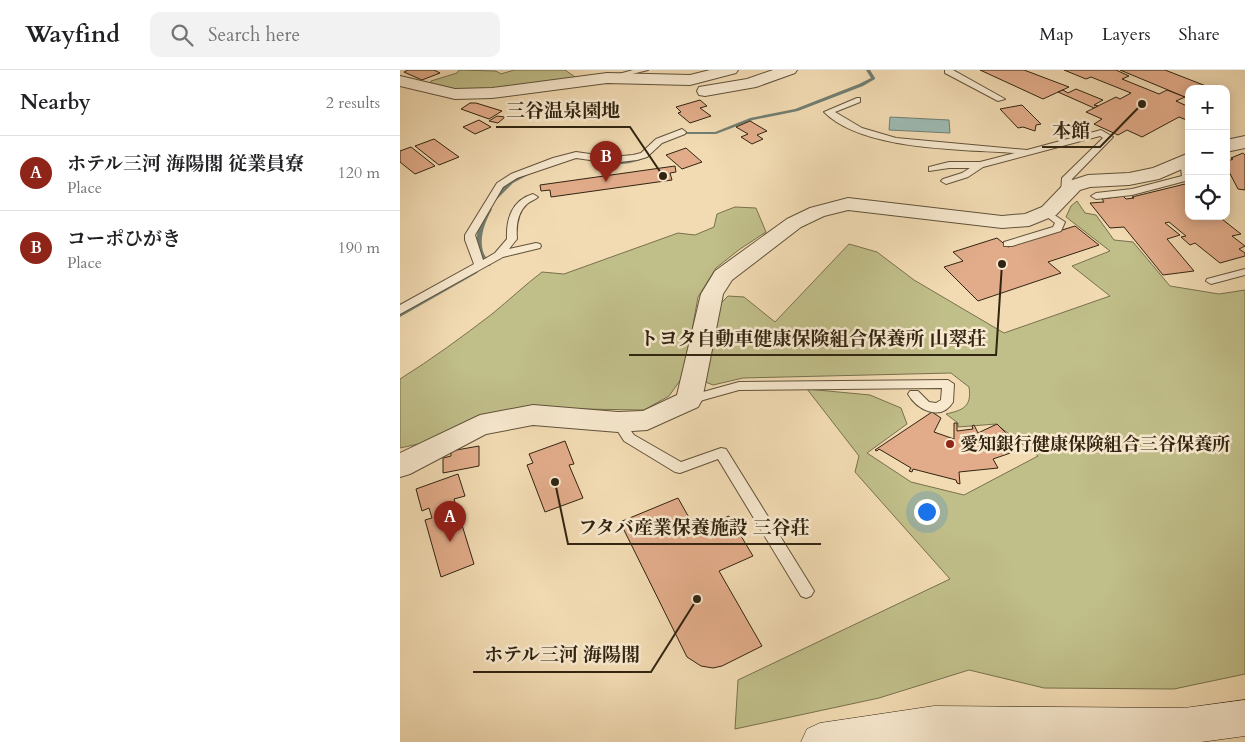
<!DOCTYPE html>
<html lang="en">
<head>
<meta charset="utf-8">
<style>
	body { margin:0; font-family:Cardo,"Noto Serif JP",serif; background:#f2f2f2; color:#202124 }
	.controls { position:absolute; right:15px; top:15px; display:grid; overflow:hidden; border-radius:10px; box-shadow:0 2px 12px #0003 }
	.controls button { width:45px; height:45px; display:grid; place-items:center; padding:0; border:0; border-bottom:1px solid #e0e0e0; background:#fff; color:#202124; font:25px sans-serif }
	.you { position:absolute; left:526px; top:441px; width:18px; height:18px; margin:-12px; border:4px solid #fff; border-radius:50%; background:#1a73e8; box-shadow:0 0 0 8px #1a73e833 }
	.badge { display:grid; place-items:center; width:32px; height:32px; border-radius:50%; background:#8f2418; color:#fff; font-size:16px; font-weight:700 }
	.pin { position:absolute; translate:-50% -41px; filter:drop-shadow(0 1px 2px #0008) }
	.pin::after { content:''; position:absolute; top:26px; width:18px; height:15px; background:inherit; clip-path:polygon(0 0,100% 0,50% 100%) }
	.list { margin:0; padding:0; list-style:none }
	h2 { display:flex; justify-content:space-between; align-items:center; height:65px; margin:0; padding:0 20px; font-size:21px }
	h2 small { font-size:16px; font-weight:400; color:#757577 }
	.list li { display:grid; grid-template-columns:32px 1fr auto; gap:15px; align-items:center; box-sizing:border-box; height:75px; padding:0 20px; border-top:1px solid #e0e0e0 }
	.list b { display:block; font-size:19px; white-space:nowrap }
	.list p { margin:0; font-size:16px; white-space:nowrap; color:#757577 }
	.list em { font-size:16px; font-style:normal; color:#757577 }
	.icon { flex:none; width:28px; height:28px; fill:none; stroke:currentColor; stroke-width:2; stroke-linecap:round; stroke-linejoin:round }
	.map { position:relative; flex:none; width:845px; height:672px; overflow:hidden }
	header { display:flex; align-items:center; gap:30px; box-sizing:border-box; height:70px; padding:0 25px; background:#fff; border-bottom:1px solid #e0e0e0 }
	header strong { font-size:24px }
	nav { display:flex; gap:28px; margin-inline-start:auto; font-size:18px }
	.search { width:350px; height:45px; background:#f2f2f2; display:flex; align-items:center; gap:12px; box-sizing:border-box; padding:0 18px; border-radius:10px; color:#757577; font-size:19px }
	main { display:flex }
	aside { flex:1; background:#fff }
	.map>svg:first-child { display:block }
	.green { fill:#c0be89; stroke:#78714d }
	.water { fill:#9cbab2; stroke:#717e72 }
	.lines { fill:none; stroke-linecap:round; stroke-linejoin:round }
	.stream { fill:#717e72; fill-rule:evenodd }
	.building { fill:#e2ac8a; stroke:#312411 }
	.service-casing { stroke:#61523a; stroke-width:2 }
	.minor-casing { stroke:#61523a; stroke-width:2 }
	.secondary-casing { stroke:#312411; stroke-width:1 }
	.service { fill:#f7e8ce; fill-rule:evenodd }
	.minor { fill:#f7e8ce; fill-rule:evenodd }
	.secondary { fill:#f7e8ce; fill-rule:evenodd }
	.poi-dot { fill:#8f2418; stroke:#f7e8ce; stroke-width:2 }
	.labels { text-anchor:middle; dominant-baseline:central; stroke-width:5; stroke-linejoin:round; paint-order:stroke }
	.poi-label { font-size:18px; font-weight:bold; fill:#312411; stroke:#f7e8ce; text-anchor:start }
	.leader { fill:none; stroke:#312411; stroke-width:2 }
	.callout-dot { fill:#312411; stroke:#f7e8ce; stroke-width:2 }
	.callout-label { font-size:19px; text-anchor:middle; font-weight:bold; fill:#312411; stroke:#f7e8ce; stroke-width:5; stroke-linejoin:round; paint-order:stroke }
</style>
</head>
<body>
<header>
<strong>Wayfind</strong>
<div class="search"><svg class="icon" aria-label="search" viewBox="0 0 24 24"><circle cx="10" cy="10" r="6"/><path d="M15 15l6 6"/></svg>Search here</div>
<nav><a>Map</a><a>Layers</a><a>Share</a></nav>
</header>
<main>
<aside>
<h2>Nearby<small>2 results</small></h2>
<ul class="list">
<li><span class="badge">A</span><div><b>ホテル三河 海陽閣 従業員寮</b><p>Place</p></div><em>120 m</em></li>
<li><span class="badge">B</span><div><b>コーポひがき</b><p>Place</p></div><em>190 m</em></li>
</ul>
</aside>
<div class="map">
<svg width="845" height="672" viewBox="0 0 845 672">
	<rect width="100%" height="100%" fill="#f2dbb3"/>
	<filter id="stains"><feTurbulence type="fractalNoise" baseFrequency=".004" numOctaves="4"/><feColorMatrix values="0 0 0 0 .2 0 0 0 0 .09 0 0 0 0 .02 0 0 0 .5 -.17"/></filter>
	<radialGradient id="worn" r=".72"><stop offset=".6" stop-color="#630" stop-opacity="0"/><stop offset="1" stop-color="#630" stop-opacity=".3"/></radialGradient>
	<g class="green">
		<path d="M59,0L96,1L101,4L114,0H165L178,9C135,14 69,28 30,14L31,11L57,3Z"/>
		<path d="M677,131L685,143L696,145L714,170L733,172L770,216L819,224L845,220V604L774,619L644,618L569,600L479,628L335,659L338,610L550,509L455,402L459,386L407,319L470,325L501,338L507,354L467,383L511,412L564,425L638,386L596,354L558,357V353L546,344C563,340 572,337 569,317L551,303L343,308L313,315L303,311L319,235L328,226L344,227L375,252L449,174L477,182L514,210L604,263L710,226L672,196L710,181L666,147L671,136Z"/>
		<path d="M335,137L356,138L366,162L340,179L316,198L298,227L284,305L269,326L244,340L118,338L82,345L32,371L0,378V309C32,289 62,267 92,244C109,230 125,215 142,202L164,204L278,163L295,165L314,157L317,144Z"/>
	</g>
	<path class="water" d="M490,47L549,50L550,63L489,60Z"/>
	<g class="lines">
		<g class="stream">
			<path d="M466,0H470L475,8V9L463,16L398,41L353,50L316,64H285L279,66L277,65L284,62H315L350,48L395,39L459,14L471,8Z"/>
			<path d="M247,85L249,86V87C237,91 223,97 212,92L214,91H228Z"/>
			<path d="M126,102L128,103V105L113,113L96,130H92V128L109,111Z"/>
			<path d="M89,137L92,139C85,152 78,169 84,184C86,187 88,191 91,194L90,196H86C83,191 80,188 78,182C74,170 79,145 89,137Z"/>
			<path d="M75,200L78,202L77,203L0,247V242Z"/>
		</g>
	</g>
	<g class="building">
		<path d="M8,0H34L40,3L22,10L4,2Z"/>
		<path d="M580,0H624L669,17L643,29Z"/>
		<path d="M664,0H716L729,6L722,9L759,24L767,20L785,27L776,31L789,37V51L779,47L742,67L727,60L718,65L694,54L702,49L686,42L716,27L720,29L731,23L691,7L686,9Z"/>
		<path d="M720,0H765L806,16L800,19H789V25L785,27Z"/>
		<path d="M676,19L703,30L694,35L698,36L694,38L658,22L663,20L668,23Z"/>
		<path d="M300,30L307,36L300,38L311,46L290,53L278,43L281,42L276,37Z"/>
		<path d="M70,33H76L102,41L89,49L61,39Z"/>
		<path d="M622,35L641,54L636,55L635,61L623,57L618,58L600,39Z"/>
		<path d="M97,46L105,47L98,53L89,51Z"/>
		<path d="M79,50L91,57L75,64L63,57Z"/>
		<path d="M350,51L367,61L357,65L363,69L352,74L341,67L348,64L336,57Z"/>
		<path d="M34,69L59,87L39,95L15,76Z"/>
		<path d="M11,77L35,96L15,104L0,92V81Z"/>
		<path d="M286,78L302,92L282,99L266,85Z"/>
		<path d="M843,83L845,85V120L838,119L826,96V92L833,89L831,88Z"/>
		<path d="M275,96L276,102L270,103L272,110L151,127L150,120L141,121L140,115Z"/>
		<path d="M789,113V146H818L841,164L832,166L845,176L839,179L845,183V186L820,193L795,173L790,175L781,167L786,166L769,152L765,153L780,165L767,169L794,201L763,205L724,157L710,158L690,133L704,132L702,129L723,126L726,129L734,128L732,127Z"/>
		<path d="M675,156L699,175L648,192L661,203L578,231L544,197L563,191L553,182L597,168L608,177Z"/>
		<path d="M532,342L541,348L534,362L554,369V353H557V361L573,359L572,356L574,355L578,363L597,354L622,379L593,389L598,398L559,402L560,414L557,413L556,410L513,399L512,402L509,401L511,398L479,379L477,381L475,380Z"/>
		<path d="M165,371L174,394L169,395L183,428L145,442L127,395L133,393L129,384Z"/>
		<path d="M79,376V396L43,403V388L51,386V381Z"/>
		<path d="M58,404L65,426L54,429L74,494L41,507L25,450L32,448L29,438L22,441L16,419Z"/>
		<path d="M278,428L296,460L329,446L353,486L319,501L362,576L322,596L313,598L301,596L287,587L220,452Z"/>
	</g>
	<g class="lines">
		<g class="service-casing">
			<g id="service">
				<path d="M233,0H248L212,9L208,7Z"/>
				<path d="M545,0H553L605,29L598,31L545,3Z"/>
				<path d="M457,28H460V32L435,42L462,58L496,68L627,80L701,60L713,67L672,109L669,126H663L661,124L662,108L703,68L700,66L583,97L568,107L546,114L541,111L543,109L562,103L570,98H549L529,101V97L549,92H580L615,83C562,79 463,81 424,42Z"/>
				<path d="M282,59L286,62L285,64L262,73L247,87L237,90L211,93L176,88L117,108L103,117L75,165L83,190L95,183L107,169C106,149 112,130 133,124L138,127C135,130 130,131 127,134C117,143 116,156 117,169L109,179L136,173L140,174L141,176L140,178L103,187L0,244V235L74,194L65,170V165L97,113L111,104L153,88L176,82L211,87L233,85L241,83L256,69Z"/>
				<path d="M785,88L789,90V110L732,125L696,129L691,126L696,123L732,119L782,106L780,91Z"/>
				<path d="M647,140L665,152L661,161L612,176H604V172L653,157L655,153L642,143Z"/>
				<path d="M845,199V205L811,214L806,211L807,209Z"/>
				<path d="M548,310L554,314L553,332C541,352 517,340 508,324L510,321H518L529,332L536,333L541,330L542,318L339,320L289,334L283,330L285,327L339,312Z"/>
				<path d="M218,347L222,349L234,365L281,392L321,378L326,379L411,516L414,521L411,526L406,528L401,526L318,389L280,403L275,402L224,371L212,352L214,349Z"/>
			</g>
		</g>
		<g class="minor-casing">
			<g id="minor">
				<path d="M310,0H338L336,3L290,15L207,13L92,28L55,29L0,16V6L55,19L92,18L207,3L290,5Z"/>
				<path d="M373,0H397L395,3L356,17L305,26L299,25L297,21L299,17L347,9Z"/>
				<path d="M845,66V78L826,82V70Z"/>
				<path d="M789,83V96L759,109L729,115L690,117L680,120L656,145L629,156L602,158L448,140L424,146L401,157L332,210L323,224L302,330L298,337L247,360L218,362L133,355L86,364L10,404L0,407V383L80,345L133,335L218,342L243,341L277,325L301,224L315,201L387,149L410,138L448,128L602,146L625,144L642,137L666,112L688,105L729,103L753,98Z"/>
			</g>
		</g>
		<g class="secondary-casing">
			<path id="secondary" d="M845,630V666L801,672H401L407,659L420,653L534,636L784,638Z"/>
		</g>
		<use href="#service" class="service"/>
		<use href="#minor" class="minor"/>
		<use href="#secondary" class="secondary"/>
	</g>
	<circle class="poi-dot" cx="550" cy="374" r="5"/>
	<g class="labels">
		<g class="poi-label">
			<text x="560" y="374">愛知銀行健康保険組合三谷保養所</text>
		</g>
	</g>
	<path class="leader" d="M263 106L230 57H96M742 34L700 77H642M602 194L596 285H229M155 412L168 474H421M297 529L251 602H73"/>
	<g class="callout-dot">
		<circle cx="263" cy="106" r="5"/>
		<circle cx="742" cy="34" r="5"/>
		<circle cx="602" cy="194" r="5"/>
		<circle cx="155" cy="412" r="5"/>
		<circle cx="297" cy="529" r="5"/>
	</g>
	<g class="callout-label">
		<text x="163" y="47">三谷温泉園地</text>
		<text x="671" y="67">本館</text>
		<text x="413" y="275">トヨタ自動車健康保険組合保養所 山翠荘</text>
		<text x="294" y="464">フタバ産業保養施設 三谷荘</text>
		<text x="162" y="591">ホテル三河 海陽閣</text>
	</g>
	<rect width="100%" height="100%" filter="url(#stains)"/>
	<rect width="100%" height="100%" fill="url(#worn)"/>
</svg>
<div class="controls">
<button>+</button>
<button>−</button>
<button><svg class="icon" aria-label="locate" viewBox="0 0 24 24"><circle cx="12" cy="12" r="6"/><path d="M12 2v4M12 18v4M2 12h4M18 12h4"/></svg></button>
</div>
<div class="you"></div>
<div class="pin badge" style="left:50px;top:472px">A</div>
<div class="pin badge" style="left:206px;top:112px">B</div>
</div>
</main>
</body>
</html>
